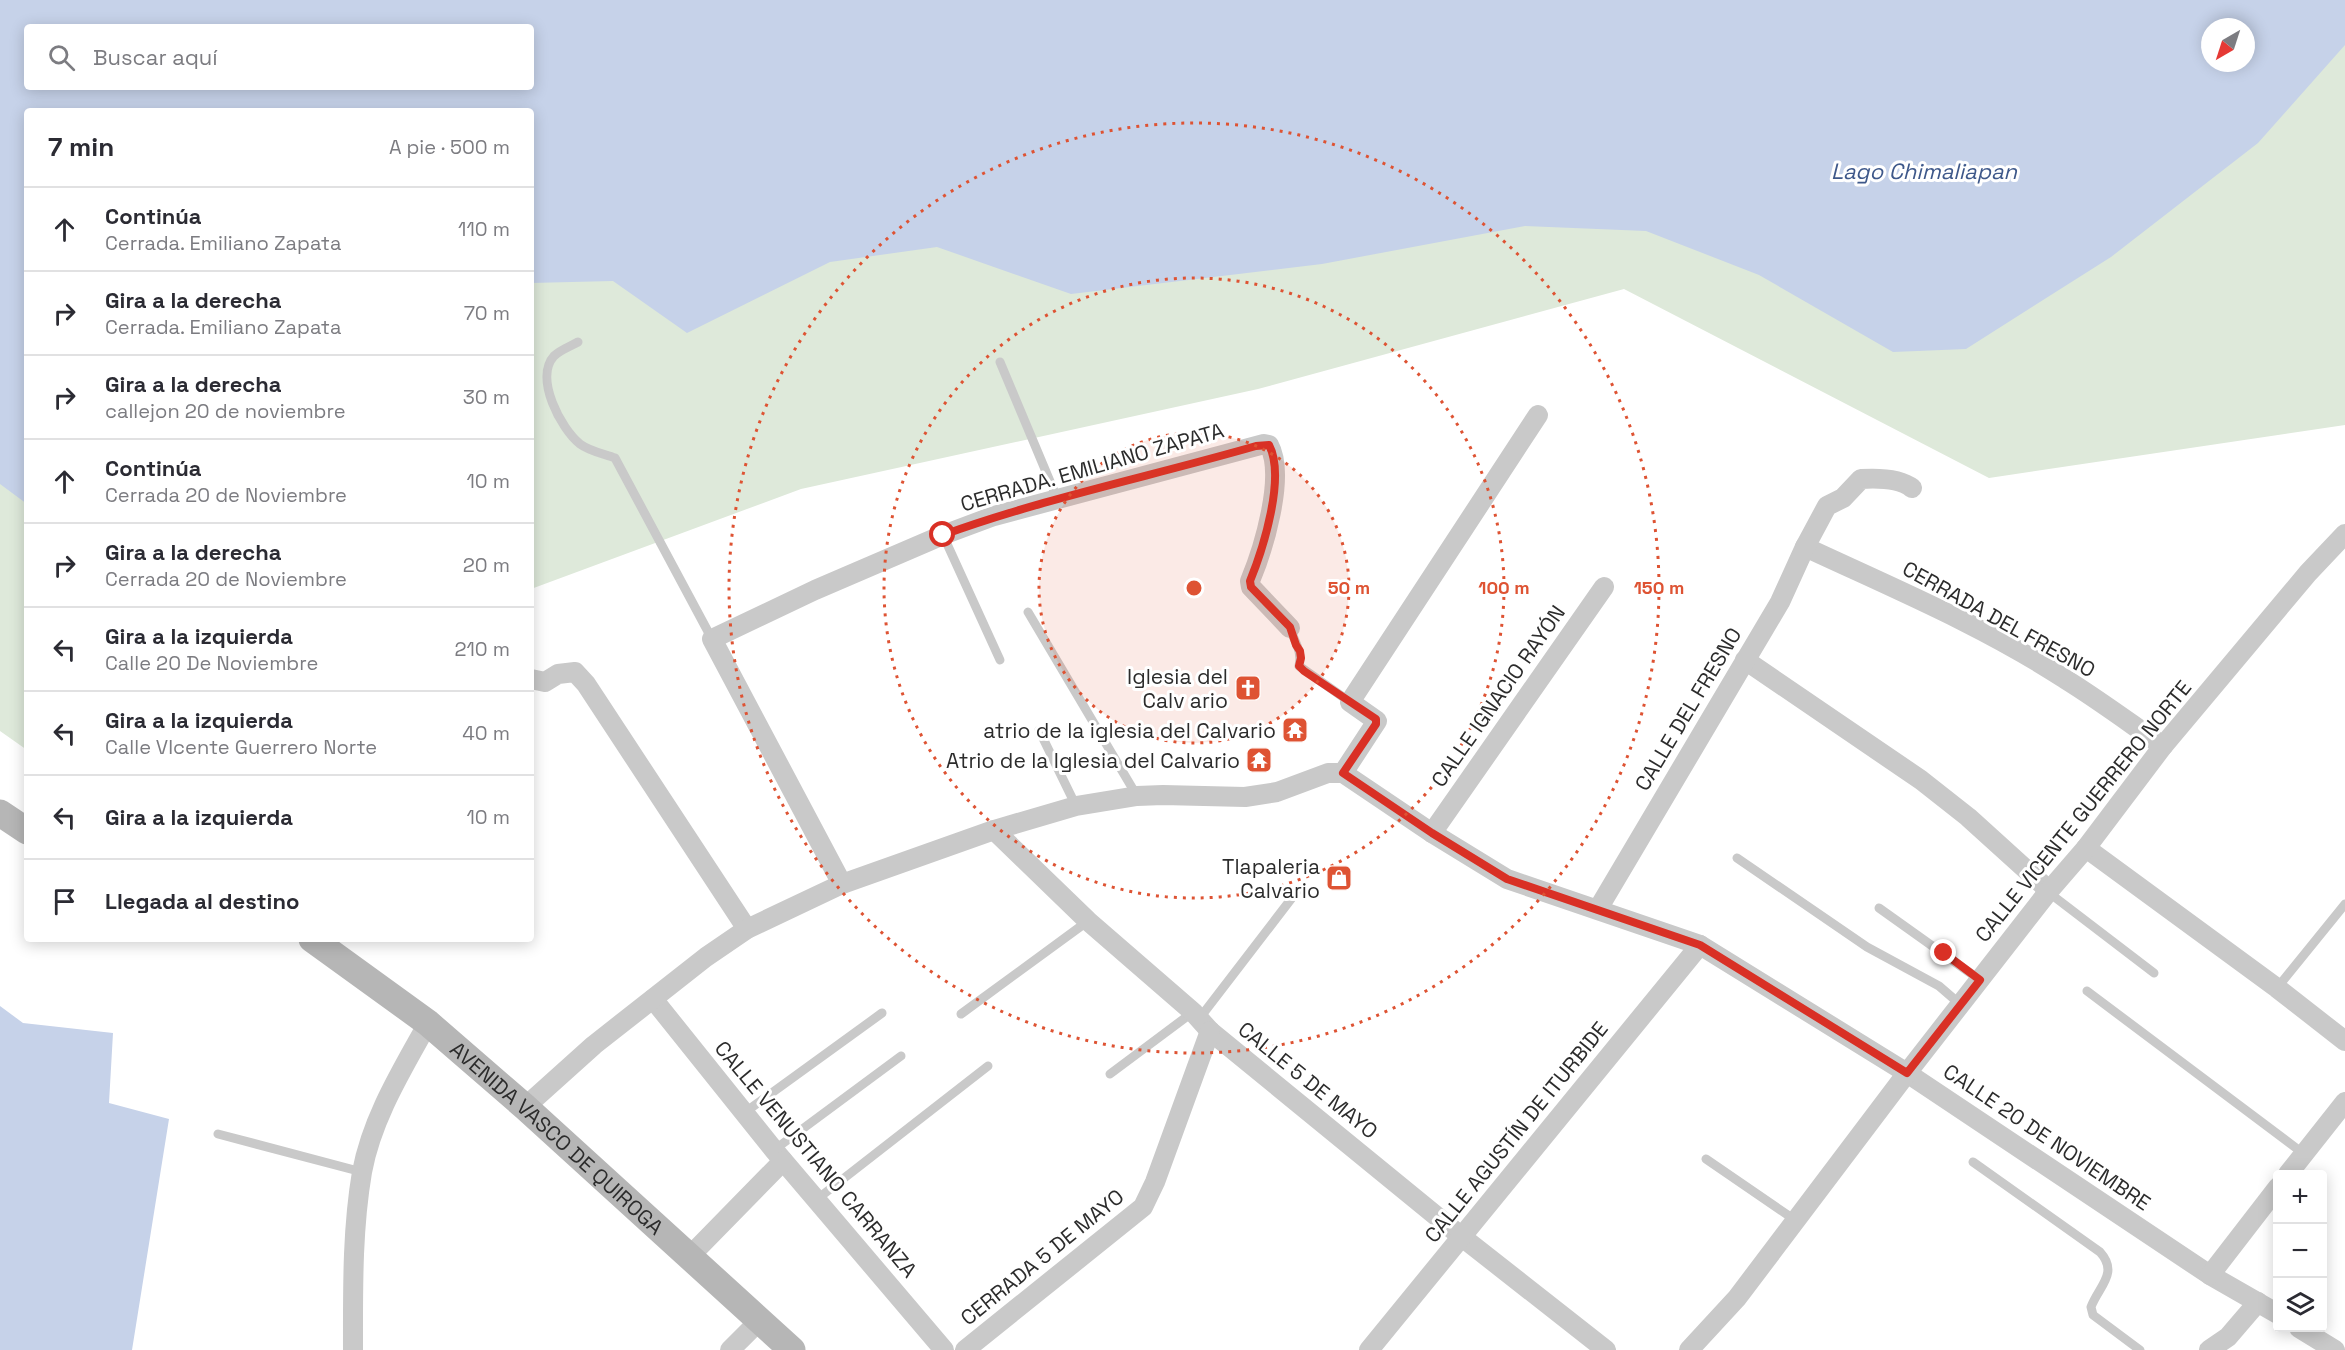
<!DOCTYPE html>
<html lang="es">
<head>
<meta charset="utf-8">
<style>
	body { margin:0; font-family:"Space Grotesk",sans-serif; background:#f7f7f7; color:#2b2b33 }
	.controls { position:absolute; right:18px; bottom:18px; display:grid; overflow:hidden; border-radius:6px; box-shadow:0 3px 15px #0003 }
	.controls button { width:54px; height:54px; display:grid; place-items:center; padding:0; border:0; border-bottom:2px solid #e1e1e2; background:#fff; color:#2b2b33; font:30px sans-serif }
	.compass { position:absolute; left:2201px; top:18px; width:54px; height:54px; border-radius:50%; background:#fff; box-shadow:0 3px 15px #0003; rotate:219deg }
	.stop { position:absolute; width:18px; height:18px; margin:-14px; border:4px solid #d93025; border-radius:50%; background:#fff }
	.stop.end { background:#d93025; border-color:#fff; box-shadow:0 2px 6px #0008 }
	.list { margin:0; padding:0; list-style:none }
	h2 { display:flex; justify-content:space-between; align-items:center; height:78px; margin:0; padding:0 24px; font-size:26px }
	h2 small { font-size:20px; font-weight:400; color:#7c7c81 }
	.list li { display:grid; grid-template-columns:39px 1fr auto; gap:18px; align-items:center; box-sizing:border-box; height:84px; padding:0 24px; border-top:2px solid #e1e1e2 }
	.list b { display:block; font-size:22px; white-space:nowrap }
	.list p { margin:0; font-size:20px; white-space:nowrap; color:#7c7c81 }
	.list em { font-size:20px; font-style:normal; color:#7c7c81 }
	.icon { flex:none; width:33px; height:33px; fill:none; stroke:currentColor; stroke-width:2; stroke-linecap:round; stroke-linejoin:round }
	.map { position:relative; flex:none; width:2345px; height:1350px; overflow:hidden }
	.search { position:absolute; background:#fff; box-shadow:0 3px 15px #0003; left:24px; top:24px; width:510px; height:66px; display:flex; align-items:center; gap:15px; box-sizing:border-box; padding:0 21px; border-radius:6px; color:#7c7c81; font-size:22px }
	.panel { position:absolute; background:#fff; box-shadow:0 3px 15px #0003; left:24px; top:108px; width:510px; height:834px; border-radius:6px }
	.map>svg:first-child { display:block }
	.green { fill:#dee9da; fill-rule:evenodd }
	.water { fill:#c6d2e9; fill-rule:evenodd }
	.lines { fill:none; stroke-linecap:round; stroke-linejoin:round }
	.lane { stroke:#c9c9c9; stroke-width:9 }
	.street { stroke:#c9c9c9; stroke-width:20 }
	.secondary { stroke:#b6b6b6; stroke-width:27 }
	.route { stroke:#d93025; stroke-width:8 }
	.ring { fill:none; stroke:#de5333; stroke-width:3; stroke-dasharray:3 6 }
	.labels { text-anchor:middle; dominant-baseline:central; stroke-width:6; stroke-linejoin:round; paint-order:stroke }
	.street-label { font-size:21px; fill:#2c2c2c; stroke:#fff }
	.poi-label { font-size:21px; fill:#2c2c2c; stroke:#fff; text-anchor:end }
	.water-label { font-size:22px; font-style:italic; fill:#3e588a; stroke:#fff }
	.centre { fill:#de5333; stroke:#fff; stroke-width:3 }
	.ring-label { font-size:18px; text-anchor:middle; font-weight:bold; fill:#de5333; stroke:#fff; stroke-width:6; stroke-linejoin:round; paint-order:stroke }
</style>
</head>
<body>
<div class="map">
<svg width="2345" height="1350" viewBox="0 0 2345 1350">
	<rect width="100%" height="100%" fill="#fff"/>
	<path class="green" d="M0,0H2345V425L1989,478L1624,289L1258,389L801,489L531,589V111H27V750L0,731ZM27,27H531V87H27ZM2210,27H2246V63H2210Z"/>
	<g class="water">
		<path d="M0,0H2345V45L2258,143L2111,257L1966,349L1893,352L1759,275L1646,231L1525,226L1322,264L1071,294L937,247L830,262L687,333L613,281L531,283V111H27V504L0,484ZM27,27H531V87H27ZM2210,27H2246V63H2210Z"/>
		<path d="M0,1006L23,1023L113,1033L109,1103L169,1119L132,1350H0Z"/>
	</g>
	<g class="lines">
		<g class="lane">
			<path d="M578,342C571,346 560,350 554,356C534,378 561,429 580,444C589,451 604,454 615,458L712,639"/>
			<path d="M1000,362L1057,498"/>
			<path d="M943,535L1000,660"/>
			<path d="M1028,612L1137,796"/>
			<path d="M1290,628C1294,641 1303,652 1299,666L1350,702"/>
			<path d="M1039,730L1076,806"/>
			<path d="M1737,858L1867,947L1939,986L1961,1005"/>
			<path d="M2048,892L2154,973"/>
			<path d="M1879,908L1980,980"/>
			<path d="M2277,988L2345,904"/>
			<path d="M2087,991L2304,1154"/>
			<path d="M961,1014L1088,921"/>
			<path d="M1199,1019L1298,890"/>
			<path d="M1110,1074L1193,1012"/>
			<path d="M744,1113L882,1013"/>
			<path d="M218,1134L362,1172"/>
			<path d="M774,1150L901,1056"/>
			<path d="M1706,1159L1795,1220"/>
			<path d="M1973,1162L2100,1252C2119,1273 2099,1286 2091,1307L2093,1315L2140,1350"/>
			<path d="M816,1200L988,1066"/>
		</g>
		<g class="street">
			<path d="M1805,547C1893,588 1984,626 2065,679C2099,700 2131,724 2163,746"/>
			<path d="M1745,660L1921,780L1968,817L2042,884L2048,892"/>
			<path d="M531,679L545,682L558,674L575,672L586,684L747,929"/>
			<path d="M1343,773L1432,833L1507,879L1700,945L1907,1073L2210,1275L2278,1314"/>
			<path d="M1343,773L1377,721L1350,702L1538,415"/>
			<path d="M994,830L1088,921L1193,1012L1210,1031L1462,1237L1606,1350"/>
			<path d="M1432,833L1604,587"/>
			<path d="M2086,848L2277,988L2345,1041"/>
			<path d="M842,884L712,639L815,590L943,535L994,516L1264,444L1269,445C1286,476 1263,550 1250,581L1251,587L1290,628"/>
			<path d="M1598,909L1780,602L1805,547L1827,506L1843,498L1861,479C1877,478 1899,478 1912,488"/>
			<path d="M653,999L774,1150L944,1350"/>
			<path d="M525,1107L594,1045L706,957L747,929L842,884L994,830L1076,806L1137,796L1163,795L1245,797L1277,792L1328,773H1343"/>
			<path d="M2288,1174L2345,1102"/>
			<path d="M690,1256L783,1161"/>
			<path d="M2210,1275L2278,1187"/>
			<path d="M2299,1328L2335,1350"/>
			<path d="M353,1350C353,1291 352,1231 362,1172C372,1118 402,1070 428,1023"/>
			<path d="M730,1350L759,1321"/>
			<path d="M965,1350L1143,1207L1155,1182L1210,1031"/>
			<path d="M1369,1350L1700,945"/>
			<path d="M1689,1350L1737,1298L1907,1073L2048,892L2086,848L2163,746L2308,573L2345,534"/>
			<path d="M2209,1350L2228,1337L2258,1302"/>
		</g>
		<g class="secondary">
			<path d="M0,813L27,831"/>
			<path id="s1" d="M312,939L428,1023L525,1107L792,1350"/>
		</g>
	</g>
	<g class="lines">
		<path class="route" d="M943,535C1045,498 1152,476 1256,446L1269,445C1286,477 1263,549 1250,581L1251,587L1290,627L1296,645L1300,651L1301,658L1299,666L1304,671L1376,719V724L1343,773L1432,833L1507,879L1700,945L1907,1073L1980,980L1944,953"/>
	</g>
	<circle cx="1194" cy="588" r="155" fill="#de5333" fill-opacity=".12"/>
	<g class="ring">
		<circle cx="1194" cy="588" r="155"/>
		<circle cx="1194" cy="588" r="310"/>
		<circle cx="1194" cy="588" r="465"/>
	</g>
	<defs>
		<g id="church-square" transform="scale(1.35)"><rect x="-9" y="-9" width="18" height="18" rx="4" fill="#de5333" stroke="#fff"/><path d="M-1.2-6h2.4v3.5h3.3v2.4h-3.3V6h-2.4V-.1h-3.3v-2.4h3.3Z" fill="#fff"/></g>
		<g id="temple-square" transform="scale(1.35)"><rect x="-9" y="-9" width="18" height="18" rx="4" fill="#de5333" stroke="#fff"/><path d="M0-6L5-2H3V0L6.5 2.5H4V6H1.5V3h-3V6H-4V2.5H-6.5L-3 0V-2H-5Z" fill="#fff"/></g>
		<g id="shop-square" transform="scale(1.35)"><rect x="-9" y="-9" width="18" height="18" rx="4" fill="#de5333" stroke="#fff"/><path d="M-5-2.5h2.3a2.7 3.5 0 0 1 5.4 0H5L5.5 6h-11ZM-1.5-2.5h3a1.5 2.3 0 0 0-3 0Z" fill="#fff"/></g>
	</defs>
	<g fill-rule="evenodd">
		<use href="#church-square" x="1248" y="688"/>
		<use href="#temple-square" x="1295" y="730"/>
		<use href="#temple-square" x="1259" y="760"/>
		<use href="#shop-square" x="1339" y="878"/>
	</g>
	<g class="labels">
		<g class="street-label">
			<text transform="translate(1092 467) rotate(-16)">CERRADA. EMILIANO ZAPATA</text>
			<text transform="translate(1999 619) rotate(29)">CERRADA DEL FRESNO</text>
			<text transform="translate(1498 696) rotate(-55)">CALLE IGNACIO RAYÓN</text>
			<text transform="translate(1688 709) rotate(-59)">CALLE DEL FRESNO</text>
			<text transform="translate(2083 811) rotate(-51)">CALLE VICENTE GUERRERO NORTE</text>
			<text transform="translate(1308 1080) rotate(39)">CALLE 5 DE MAYO</text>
			<text transform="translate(1516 1132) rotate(-51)">CALLE AGUSTÍN DE ITURBIDE</text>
			<text transform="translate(2047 1137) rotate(34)">CALLE 20 DE NOVIEMBRE</text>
			<text stroke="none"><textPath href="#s1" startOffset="316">AVENIDA VASCO DE QUIROGA</textPath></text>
			<text transform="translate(816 1159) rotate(50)">CALLE VENUSTIANO CARRANZA</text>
			<text transform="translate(1042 1257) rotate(-39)">CERRADA 5 DE MAYO</text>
		</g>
		<g class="poi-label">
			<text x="1228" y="676">Iglesia del<tspan x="1228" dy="24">Calv ario</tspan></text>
			<text x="1276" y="730">atrio de la iglesia del Calvario</text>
			<text x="1240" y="760">Atrio de la Iglesia del Calvario</text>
			<text x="1320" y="866">Tlapaleria<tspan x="1320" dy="24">Calvario</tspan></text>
		</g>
		<g class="water-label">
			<text x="1924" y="171">Lago Chimaliapan</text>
		</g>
	</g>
	<circle cx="1194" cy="588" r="9" class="centre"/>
	<g class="ring-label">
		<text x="1349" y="594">50 m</text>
		<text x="1504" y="594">100 m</text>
		<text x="1659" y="594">150 m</text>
	</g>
</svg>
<div class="controls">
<button>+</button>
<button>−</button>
<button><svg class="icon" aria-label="layers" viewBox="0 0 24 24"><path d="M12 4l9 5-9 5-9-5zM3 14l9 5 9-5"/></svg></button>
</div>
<svg class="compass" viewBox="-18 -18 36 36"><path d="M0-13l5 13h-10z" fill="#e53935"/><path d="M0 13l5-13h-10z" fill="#7c7c81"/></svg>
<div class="stop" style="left:943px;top:535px"></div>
<div class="stop end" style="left:1944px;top:953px"></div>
<div class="search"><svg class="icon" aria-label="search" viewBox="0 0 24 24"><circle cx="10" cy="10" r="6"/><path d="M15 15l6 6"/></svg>Buscar aquí</div>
<section class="panel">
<h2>7 min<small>A pie · 500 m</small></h2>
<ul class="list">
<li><svg class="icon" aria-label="ahead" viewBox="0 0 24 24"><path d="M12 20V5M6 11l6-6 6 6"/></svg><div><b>Continúa</b><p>Cerrada. Emiliano Zapata</p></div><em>110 m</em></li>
<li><svg class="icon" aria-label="right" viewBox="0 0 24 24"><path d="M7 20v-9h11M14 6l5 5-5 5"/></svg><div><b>Gira a la derecha</b><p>Cerrada. Emiliano Zapata</p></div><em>70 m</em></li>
<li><svg class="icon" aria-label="right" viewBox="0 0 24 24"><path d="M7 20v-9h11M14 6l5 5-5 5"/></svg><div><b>Gira a la derecha</b><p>callejon 20 de noviembre</p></div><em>30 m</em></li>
<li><svg class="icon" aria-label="ahead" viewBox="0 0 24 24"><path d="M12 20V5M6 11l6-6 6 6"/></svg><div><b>Continúa</b><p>Cerrada 20 de Noviembre</p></div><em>10 m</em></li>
<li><svg class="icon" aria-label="right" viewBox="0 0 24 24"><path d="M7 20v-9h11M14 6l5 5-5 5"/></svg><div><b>Gira a la derecha</b><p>Cerrada 20 de Noviembre</p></div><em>20 m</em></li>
<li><svg class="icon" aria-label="left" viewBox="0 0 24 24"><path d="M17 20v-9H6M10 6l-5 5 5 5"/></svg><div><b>Gira a la izquierda</b><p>Calle 20 De Noviembre</p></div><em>210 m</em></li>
<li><svg class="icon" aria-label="left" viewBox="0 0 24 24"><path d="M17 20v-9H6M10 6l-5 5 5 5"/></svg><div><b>Gira a la izquierda</b><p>Calle VIcente Guerrero Norte</p></div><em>40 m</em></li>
<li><svg class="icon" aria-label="left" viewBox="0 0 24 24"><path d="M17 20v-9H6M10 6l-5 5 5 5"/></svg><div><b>Gira a la izquierda</b></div><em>10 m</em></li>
<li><svg class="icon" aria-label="arrive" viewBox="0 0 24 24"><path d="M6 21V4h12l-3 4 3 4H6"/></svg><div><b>Llegada al destino</b></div></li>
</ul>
</section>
</div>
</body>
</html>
